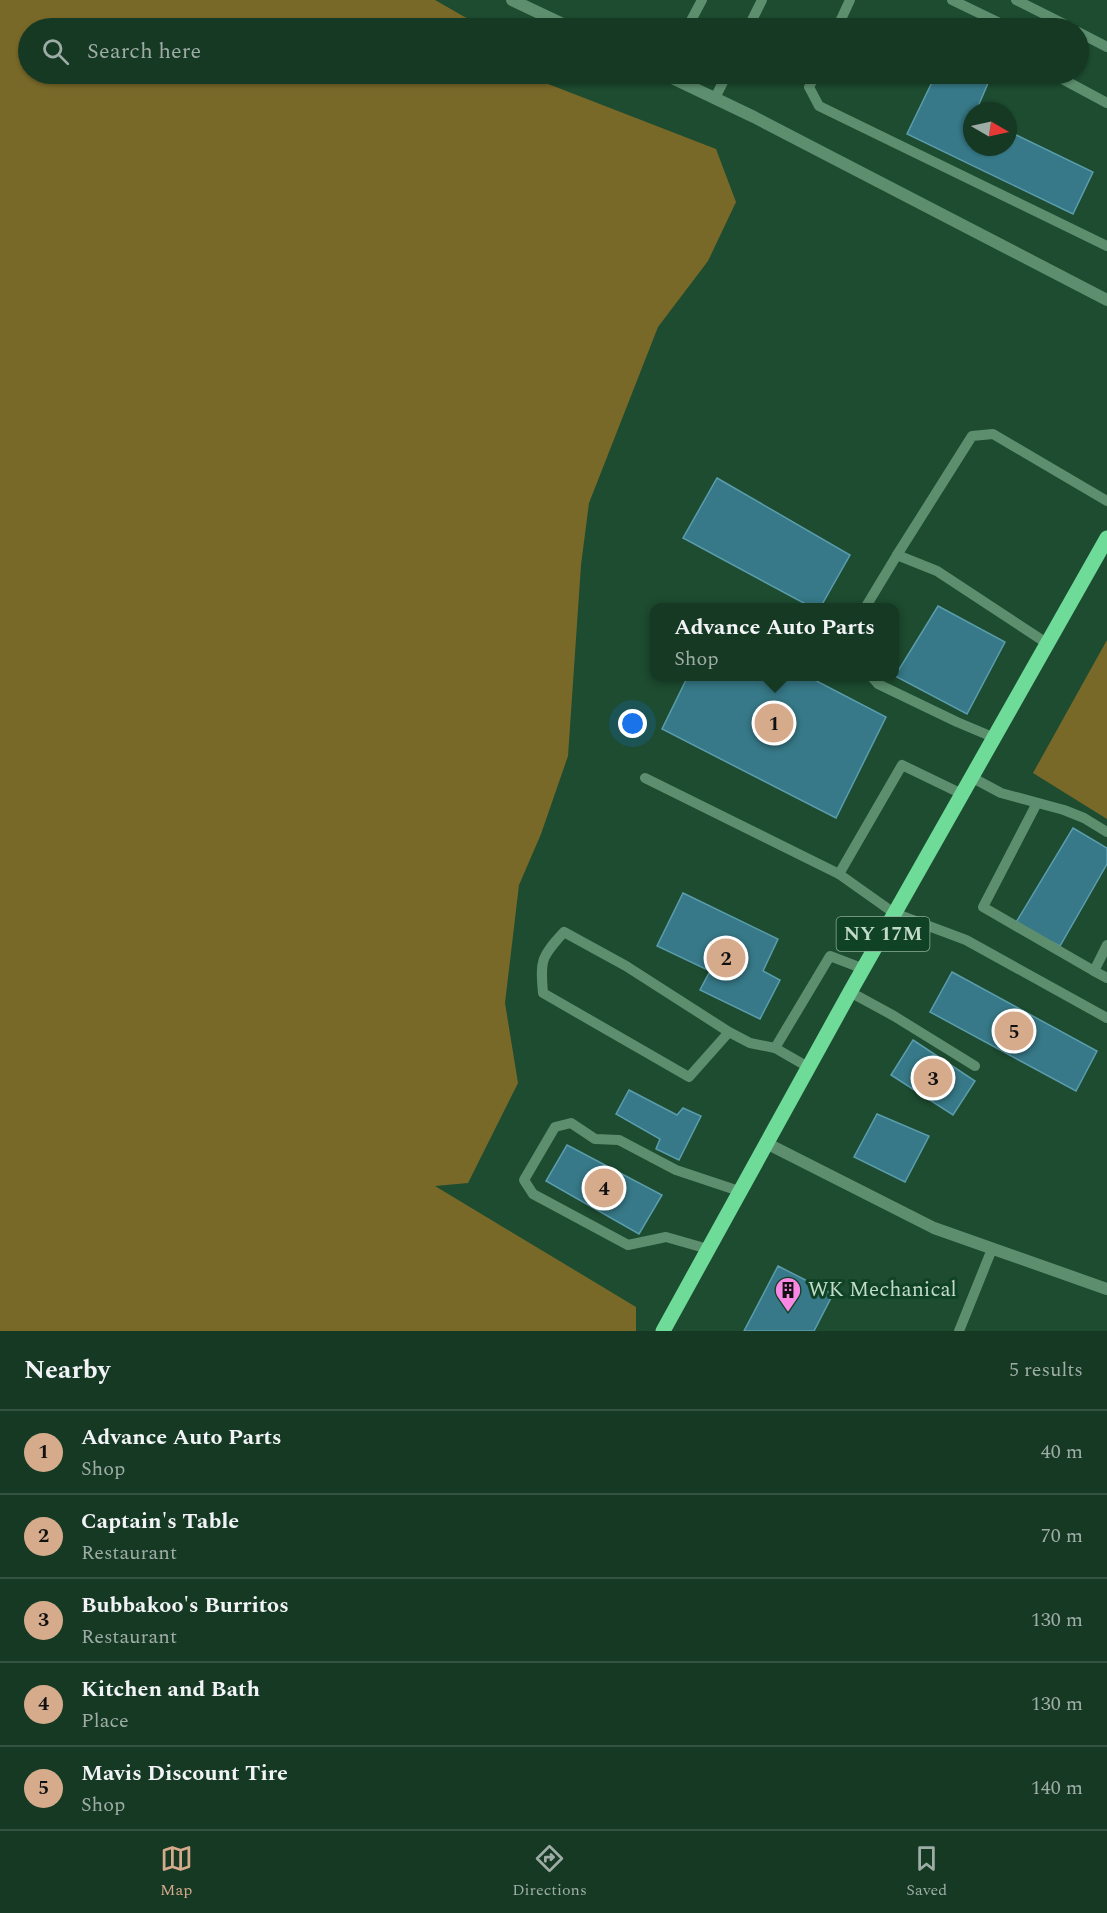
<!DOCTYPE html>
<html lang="en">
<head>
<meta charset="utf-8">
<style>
	body { margin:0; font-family:Spectral,serif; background:#234431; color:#f1f3f6 }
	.compass { position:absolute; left:963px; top:102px; width:54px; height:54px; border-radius:50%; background:#163924; box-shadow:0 2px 4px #0004; rotate:99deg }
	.you { position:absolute; left:633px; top:724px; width:21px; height:21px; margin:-15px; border:4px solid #fff; border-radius:50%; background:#1a73e8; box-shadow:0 0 0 9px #1a73e833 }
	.badge { display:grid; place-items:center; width:39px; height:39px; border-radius:50%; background:#d6ab8b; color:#111; font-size:20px; font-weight:700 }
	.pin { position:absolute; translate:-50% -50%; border:3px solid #fff; box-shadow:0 2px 6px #0006 }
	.popup { position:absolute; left:650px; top:603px; width:249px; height:78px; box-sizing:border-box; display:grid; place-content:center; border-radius:12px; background:#163924; filter:drop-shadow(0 2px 4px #0005); font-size:20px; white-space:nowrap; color:#9eaca6 }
	.popup b { font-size:22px; color:#f1f3f6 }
	.popup::after { content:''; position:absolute; left:50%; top:100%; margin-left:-12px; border:12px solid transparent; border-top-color:#163924 }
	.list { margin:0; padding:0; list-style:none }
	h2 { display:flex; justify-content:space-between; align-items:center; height:78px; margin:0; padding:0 24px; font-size:26px }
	h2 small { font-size:20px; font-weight:400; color:#9eaca6 }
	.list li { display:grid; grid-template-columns:39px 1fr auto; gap:18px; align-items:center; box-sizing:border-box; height:84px; padding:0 24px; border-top:2px solid #355341 }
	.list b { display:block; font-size:22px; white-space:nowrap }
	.list p { margin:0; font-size:20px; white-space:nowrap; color:#9eaca6 }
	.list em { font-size:20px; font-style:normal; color:#9eaca6 }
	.icon { flex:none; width:33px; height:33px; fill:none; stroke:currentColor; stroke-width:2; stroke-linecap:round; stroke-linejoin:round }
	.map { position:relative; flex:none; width:1107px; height:1331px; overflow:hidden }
	.search { position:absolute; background:#163924; box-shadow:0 2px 4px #0004; left:18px; right:18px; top:18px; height:66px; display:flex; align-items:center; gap:15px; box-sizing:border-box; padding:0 21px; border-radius:33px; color:#9eaca6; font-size:22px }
	.sheet { height:498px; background:#163924 }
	nav { display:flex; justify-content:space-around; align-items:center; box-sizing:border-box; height:84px; border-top:2px solid #355341; background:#163924; font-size:16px; color:#9eaca6 }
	nav a { display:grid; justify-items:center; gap:3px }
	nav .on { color:#d6ab8b }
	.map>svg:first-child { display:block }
	.green { fill:#796929 }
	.building { fill:#377988; stroke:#5b9dad; stroke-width:1.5 }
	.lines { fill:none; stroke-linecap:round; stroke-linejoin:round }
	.service { stroke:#5d8f6e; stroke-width:10 }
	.minor { stroke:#5d8f6e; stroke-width:12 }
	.primary { stroke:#6edb98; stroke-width:15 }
	.labels { text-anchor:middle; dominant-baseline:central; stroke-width:6; stroke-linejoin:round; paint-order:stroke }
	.shield { fill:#104226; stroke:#8dac98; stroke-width:1.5 }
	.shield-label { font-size:20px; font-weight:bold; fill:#c2dac9 }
	.poi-label { font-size:21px; fill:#c2dac9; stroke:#104226; text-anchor:start }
</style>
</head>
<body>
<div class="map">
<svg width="1107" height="1331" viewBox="0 0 1107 1331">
	<rect width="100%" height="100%" fill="#1d4c30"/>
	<g class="green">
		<path d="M0,0H435L484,28H28V74H539L543,82L716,149L736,202L708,261L658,327L589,503L581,565L568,756L541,834L519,885L505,1003L518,1083L468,1183L435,1186L636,1307V1331H0Z"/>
		<path d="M1107,640V819L1033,773Z"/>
	</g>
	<g class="building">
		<path d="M961,20L979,28H957Z"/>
		<path d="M936,74H992L976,111H972V147H1008V131L1093,172L1073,214L907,134Z"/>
		<path d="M717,478L850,555L820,608H813L683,538Z"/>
		<path d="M938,606L1005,642L967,714L895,676Z"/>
		<path d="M688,676H807L886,717L836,818L662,729Z"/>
		<path d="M1073,828L1107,848V864L1060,946L1015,924Z"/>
		<path d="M683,893L778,939L763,971L780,980L760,1019L700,990L710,971L657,946Z"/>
		<path d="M952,972L1097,1051L1076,1091L930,1012Z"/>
		<path d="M913,1040L975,1081L953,1115L891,1075Z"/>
		<path d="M629,1090L677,1115L683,1108L701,1116L679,1160L656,1149L660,1139L616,1114Z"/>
		<path d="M877,1114L929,1136L905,1182L854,1157Z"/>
		<path d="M567,1145L662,1195L639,1234L546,1181Z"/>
		<path d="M778,1266L833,1294L814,1331H744Z"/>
	</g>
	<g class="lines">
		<g class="service">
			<path d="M952,0L1010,28"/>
			<path d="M1016,0L1072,28"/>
			<path d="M687,28L702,0"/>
			<path d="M748,28L762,0"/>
			<path d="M837,28L850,0"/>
			<path d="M1078,32L1107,47"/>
			<path d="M816,74L809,87L819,106L1107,246"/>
			<path d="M1053,74L1107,103"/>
			<path d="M715,98L727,74"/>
			<path d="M897,555L972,436L993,434L1107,501"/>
			<path d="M865,608L897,555L937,571L1048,644"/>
			<path d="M871,676L878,684L957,722L995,738"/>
			<path d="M645,778L839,874"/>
			<path d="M973,778L1001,793L1064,810L1084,818L1107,832"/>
			<path d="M962,794L902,765L839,874L894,913L966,940L1107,1018"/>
			<path d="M1037,803L983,907L1094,971"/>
			<path d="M1107,945L1094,971L1107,978"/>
			<path d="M850,992L894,1016L975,1066"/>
			<path d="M729,1032L689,1077L543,993C540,960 541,957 564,932L626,966L729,1032L750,1043L775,1048L808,1067"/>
			<path d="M775,1048L830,956L864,969"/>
			<path d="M708,1249L666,1237L628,1245L533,1194L524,1180L555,1127L571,1123L595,1139L619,1140L676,1170L739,1191"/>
			<path d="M959,1331L992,1249"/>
		</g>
		<g class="minor">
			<path d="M512,0L571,28"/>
			<path d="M664,74L754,117L1107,300"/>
			<path d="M766,1143L934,1228L1107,1289"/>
		</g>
		<path class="primary" d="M663,1331L850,992L1107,538"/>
	</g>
	<defs>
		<g id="building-pin" transform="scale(1.35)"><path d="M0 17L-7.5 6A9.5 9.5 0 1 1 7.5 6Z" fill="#fb87e5" stroke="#104226"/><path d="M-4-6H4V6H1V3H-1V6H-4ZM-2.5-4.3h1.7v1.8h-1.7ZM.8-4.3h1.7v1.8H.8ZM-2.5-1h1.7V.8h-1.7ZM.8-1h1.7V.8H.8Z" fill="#111"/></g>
	</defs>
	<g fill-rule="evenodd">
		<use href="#building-pin" x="788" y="1290"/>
	</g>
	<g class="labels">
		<rect class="shield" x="836.5" y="917" width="93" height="34" rx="4.5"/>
		<g class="shield-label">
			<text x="883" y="934">NY 17M</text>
		</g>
		<g class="poi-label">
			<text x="808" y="1290">WK Mechanical</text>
		</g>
	</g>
</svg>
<svg class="compass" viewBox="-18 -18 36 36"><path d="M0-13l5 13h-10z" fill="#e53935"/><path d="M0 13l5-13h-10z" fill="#9eaca6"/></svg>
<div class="you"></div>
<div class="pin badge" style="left:774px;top:723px">1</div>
<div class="popup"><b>Advance Auto Parts</b>Shop</div>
<div class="pin badge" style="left:726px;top:958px">2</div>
<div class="pin badge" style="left:933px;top:1078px">3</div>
<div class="pin badge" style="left:604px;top:1188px">4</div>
<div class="pin badge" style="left:1014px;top:1031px">5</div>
<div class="search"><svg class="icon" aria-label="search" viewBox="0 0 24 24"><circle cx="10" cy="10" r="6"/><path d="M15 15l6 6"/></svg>Search here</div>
</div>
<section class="sheet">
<h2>Nearby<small>5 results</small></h2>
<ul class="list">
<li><span class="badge">1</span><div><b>Advance Auto Parts</b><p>Shop</p></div><em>40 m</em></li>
<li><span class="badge">2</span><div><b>Captain's Table</b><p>Restaurant</p></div><em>70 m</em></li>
<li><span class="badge">3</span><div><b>Bubbakoo's Burritos</b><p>Restaurant</p></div><em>130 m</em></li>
<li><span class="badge">4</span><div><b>Kitchen and Bath</b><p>Place</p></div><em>130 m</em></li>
<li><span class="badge">5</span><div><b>Mavis Discount Tire</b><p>Shop</p></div><em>140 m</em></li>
</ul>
</section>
<nav>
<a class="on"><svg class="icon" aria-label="map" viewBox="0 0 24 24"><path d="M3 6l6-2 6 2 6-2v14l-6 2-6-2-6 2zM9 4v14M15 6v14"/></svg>Map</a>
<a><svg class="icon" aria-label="directions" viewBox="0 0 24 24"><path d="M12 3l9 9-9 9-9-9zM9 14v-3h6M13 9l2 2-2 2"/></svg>Directions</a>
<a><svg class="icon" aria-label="saved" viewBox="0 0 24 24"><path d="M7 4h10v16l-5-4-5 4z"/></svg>Saved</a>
</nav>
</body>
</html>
